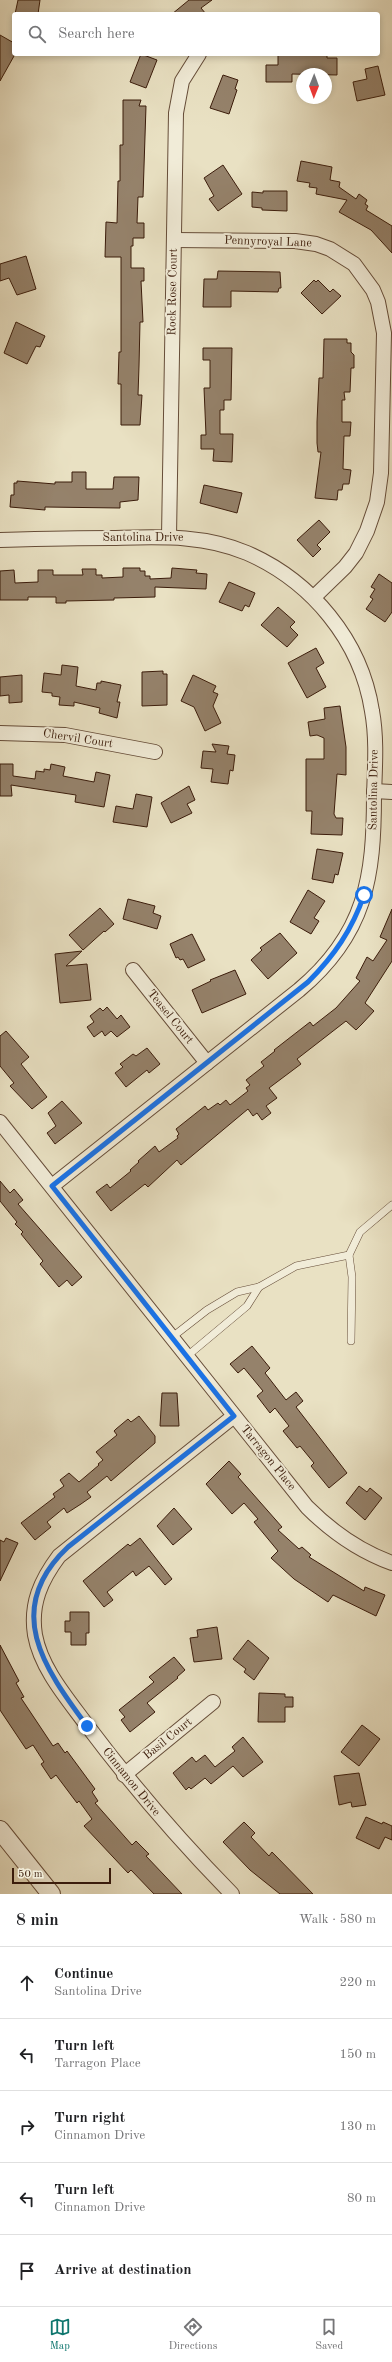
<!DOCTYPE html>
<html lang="en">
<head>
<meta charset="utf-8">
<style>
	body { margin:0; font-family:"Old Standard TT",serif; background:#f2f2f2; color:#202124 }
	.compass { position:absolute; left:296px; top:68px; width:36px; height:36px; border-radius:50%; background:#fff; box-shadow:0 2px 6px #0003; rotate:181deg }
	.scale { position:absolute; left:12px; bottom:10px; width:99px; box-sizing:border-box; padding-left:4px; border:2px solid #3b1c0b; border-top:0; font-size:11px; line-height:14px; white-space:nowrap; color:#3b1c0b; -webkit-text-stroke:3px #f1ecd8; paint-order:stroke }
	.stop { position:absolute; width:12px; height:12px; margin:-9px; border:3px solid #1a73e8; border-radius:50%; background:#fff }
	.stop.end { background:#1a73e8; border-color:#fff; box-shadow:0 1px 4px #0008 }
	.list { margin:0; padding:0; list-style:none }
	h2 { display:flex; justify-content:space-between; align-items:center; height:52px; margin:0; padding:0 16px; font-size:17px }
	h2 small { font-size:13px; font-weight:400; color:#757577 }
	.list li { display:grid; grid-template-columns:26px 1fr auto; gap:12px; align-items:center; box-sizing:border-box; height:72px; padding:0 16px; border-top:1px solid #e0e0e0 }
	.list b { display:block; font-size:15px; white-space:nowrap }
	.list p { margin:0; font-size:13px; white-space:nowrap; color:#757577 }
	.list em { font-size:13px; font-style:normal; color:#757577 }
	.icon { flex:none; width:22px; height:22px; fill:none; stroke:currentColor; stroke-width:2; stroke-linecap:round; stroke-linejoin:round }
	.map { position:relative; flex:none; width:392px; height:1894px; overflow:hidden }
	.search { position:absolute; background:#fff; box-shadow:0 2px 6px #0003; left:12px; right:12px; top:12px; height:44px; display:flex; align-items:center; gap:10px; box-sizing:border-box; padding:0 14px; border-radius:4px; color:#757577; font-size:15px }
	.sheet { height:412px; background:#fff }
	nav { display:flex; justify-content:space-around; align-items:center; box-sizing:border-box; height:56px; border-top:1px solid #e0e0e0; background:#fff; font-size:11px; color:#757577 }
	nav a { display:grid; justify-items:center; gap:2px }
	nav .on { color:#0f766e }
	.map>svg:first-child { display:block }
	.building { fill:#95826b; stroke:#3b1c0b }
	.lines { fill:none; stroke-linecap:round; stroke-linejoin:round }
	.service-casing { stroke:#664d39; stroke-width:8 }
	.minor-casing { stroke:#664d39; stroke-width:16 }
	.tertiary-casing { stroke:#664d39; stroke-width:20 }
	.service { stroke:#f1ecd8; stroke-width:7 }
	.minor { stroke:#f1ecd8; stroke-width:14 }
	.tertiary { stroke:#f1ecd8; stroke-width:18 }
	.route { stroke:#1a73e8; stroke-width:5 }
	.labels { text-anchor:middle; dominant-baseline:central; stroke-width:4; stroke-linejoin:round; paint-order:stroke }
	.street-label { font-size:12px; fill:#3b1c0b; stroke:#f1ecd8 }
</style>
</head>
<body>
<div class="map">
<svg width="392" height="1894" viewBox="0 0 392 1894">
	<rect width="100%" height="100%" fill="#e9e1c3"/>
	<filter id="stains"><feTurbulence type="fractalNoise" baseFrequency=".005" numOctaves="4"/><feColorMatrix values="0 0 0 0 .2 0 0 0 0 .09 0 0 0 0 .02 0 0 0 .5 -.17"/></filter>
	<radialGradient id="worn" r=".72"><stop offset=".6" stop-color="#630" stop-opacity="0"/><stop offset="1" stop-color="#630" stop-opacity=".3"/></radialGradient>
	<g class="building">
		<path d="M18,0H40L38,14H15Z"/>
		<path d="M189,0H212L201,8L206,14H172Z"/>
		<path d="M0,35L14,43V56L0,81Z"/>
		<path d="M141,54L157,60L146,88L130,82Z"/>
		<path d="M278,54H327V58H337V75L292,74V82H266V65H278Z"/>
		<path d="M378,66L385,95L357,101L353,82L367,79L365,69Z"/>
		<path d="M223,75L238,80L235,89L237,90L229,114L210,108Z"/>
		<path d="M123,100H141L139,106H146L143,197H138L137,223H144V238H133V246H131V268H144V281H141L143,322H140L139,366L138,395H142L140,425H121V384H118L119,352H121V257H105L106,222L117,223L118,181H120V145H123Z"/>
		<path d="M301,161L332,167L330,180L340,182L339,187L356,199L359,194L367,200L365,204L368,206L366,210L392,226V253L371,230L339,212L347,200L316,194L317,188L309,187L310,183L297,181Z"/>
		<path d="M223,165L242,194L218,211L209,199L214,196L204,178Z"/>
		<path d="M263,191H287V211L262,210V208L252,207V192L263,193Z"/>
		<path d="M26,256L36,289L17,295L9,278L0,281V264Z"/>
		<path d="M218,271L280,272L281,288H279L278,292L231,291V307H203L204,279H217Z"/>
		<path d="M314,280L316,282L318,280L330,292L333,289L341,296L322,314L301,293Z"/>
		<path d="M16,322L45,336L40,347L36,346L27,364L4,353Z"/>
		<path d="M324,339H347V343H351V352L354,355V368H351L350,392H344L345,400H342V422H351L350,436H344L343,469L351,470L349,484H343L342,490H338L337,500L315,498L321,452H318L317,443V422L319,378H323Z"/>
		<path d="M203,348H232L231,400H224V410H220V434H233L232,462L213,461L214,449H201V435H206L204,388H210V360H203Z"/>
		<path d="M72,472H86V489H113L114,477H139L138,500L120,502V508L45,507V510L10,507L11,495H14V483H17V481L55,484V482H72Z"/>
		<path d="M204,485L242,493L237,513L200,503Z"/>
		<path d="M319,520L330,532L317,545L321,549L313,557L297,540Z"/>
		<path d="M123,568H140V571H145V576H150V579L171,578L172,568L197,570L196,573L207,574L206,589L155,587V597L114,598V600L66,601V603H56V597H28V600H0V571L14,570L15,583L38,582V570H53V575H83L82,569H96V575H102V578L123,577Z"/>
		<path d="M379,574L392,583V612L385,622L366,609L373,599L370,597L375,589L371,587Z"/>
		<path d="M229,582L255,593L249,607L245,605L242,611L219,602Z"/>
		<path d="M278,607L295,622L290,627L298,635L287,647L261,625Z"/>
		<path d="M316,648L324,663L316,668L326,687L307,698L288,663Z"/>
		<path d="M62,665L78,667L76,686L96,690L97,683H101V681L121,685L117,702H120L117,718L99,713L100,708L74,702V706L59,705L60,697L52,696V693L42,692L44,673L61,675Z"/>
		<path d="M163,671V674H167V705L142,706V672Z"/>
		<path d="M22,675V702L9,703V695L0,696V677Z"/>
		<path d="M193,675L216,686L213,692L218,694L213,706L221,723L205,731L194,707L181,701Z"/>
		<path d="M340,706L346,747V775L337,774L334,814L336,818H343L342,835L311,834L312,811H306V759H324V738L317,735L310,736L308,722L325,719L324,708Z"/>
		<path d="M212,744L229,746L227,754L235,755L233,771L230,770L228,784L211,782L213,769L201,768L203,751L216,752Z"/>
		<path d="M0,764H13V776L35,779L36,771L44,772V769L50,770L51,764L65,767L63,776L94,782L96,772L110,775L104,807L75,802L76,795L11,785L12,796H0Z"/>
		<path d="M189,786L195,800L187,804L192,813L171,823L161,803Z"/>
		<path d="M136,794L152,797L147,827L113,822L116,806L133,809Z"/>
		<path d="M317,849L343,853L338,875L335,874L333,883L312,879Z"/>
		<path d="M308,890L325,901L314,918L319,921L311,934L290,922Z"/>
		<path d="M128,899L155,906L153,913L161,916L157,929L123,919Z"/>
		<path d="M100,908L114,924L105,932L104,931L83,950L69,935Z"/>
		<path d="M392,909V961L365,1003L374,1011L362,1024L356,1030L346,1021L297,1059L301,1064L269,1088L277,1098L266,1106L271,1113L262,1120L257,1113L253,1116L248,1109L181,1165L177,1160L148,1187L145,1184L111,1211L96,1192L107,1184L110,1188L131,1171L130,1170L139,1162L138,1161L155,1146L159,1152L178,1138L177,1136L179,1134L176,1129L205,1106L208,1110L218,1103L220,1105L226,1100L230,1105L248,1091L246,1088L250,1085L246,1080L264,1066L261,1062L275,1051L274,1050L310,1022L313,1026L336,1008L360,981L356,978L367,957L373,961L387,940L380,937Z"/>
		<path d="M280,933L297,953L268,979L251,960L262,950L260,948Z"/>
		<path d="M192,934L205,960L188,968L183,959L180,960L178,957L176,958L170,944Z"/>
		<path d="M82,951L66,966L87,964L91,1000L60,1003L55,954Z"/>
		<path d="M235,970L246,994L202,1013L192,990L211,981L210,980Z"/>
		<path d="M107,1007L117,1019L121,1015L130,1027L117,1037L111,1031L105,1036L102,1031L94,1037L87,1027L94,1022L90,1016L100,1008L103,1011Z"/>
		<path d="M6,1031L29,1057L21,1064L47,1097L32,1109L10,1086L14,1083L0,1066V1036Z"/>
		<path d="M147,1048L160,1064L149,1073L147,1070L126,1087L115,1073L123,1067L120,1064L133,1054L136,1056Z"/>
		<path d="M62,1101L82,1123L55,1144L47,1133L56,1126L48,1113Z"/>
		<path d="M0,1181L10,1193L14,1189L23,1200L18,1204L82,1277L72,1286L67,1280L59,1287L40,1264L43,1261L21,1234L23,1232L15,1224L17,1222L0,1201Z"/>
		<path d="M252,1346L270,1368L265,1373L286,1400L296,1392L303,1401L296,1407L347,1473L329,1488L311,1466L314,1463L300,1446L297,1448L283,1431L289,1426L275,1408L270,1413L257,1396L263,1391L244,1368L238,1373L230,1364Z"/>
		<path d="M162,1393H177L179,1426H160Z"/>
		<path d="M139,1416L155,1436V1443L111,1481L107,1476L87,1492L91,1497L81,1504L67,1513L64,1508L47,1522L51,1527L35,1540L21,1523L55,1497L53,1494L64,1486L60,1480L69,1473L79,1482L99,1465L98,1464L103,1460L96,1452L117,1435L114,1431L116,1429L128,1419L131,1422Z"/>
		<path d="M229,1461L241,1474L238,1477L282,1527L278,1530L299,1549L302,1547L311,1555L309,1557L364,1591L365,1587L385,1595L376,1616L333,1595L328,1602L294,1579L271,1558L278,1551L254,1522L258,1519L244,1503L232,1514L206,1484Z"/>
		<path d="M359,1486L367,1492L370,1488L382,1498L365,1520L346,1503Z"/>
		<path d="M174,1508L192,1529L173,1545L157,1526Z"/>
		<path d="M6,1538L18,1543L0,1581V1540L4,1542Z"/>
		<path d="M140,1538L172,1579L165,1585L149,1566L136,1576L133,1571L107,1592L113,1600L104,1607L83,1581L128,1544L130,1546Z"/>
		<path d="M70,1612H89V1633H86V1645H71V1632H65V1621H70Z"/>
		<path d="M217,1627L222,1659L194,1662L190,1638L198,1637L197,1630Z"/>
		<path d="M248,1640L269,1658L254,1680L244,1672L246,1669L233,1659Z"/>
		<path d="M0,1645L19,1681L16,1683L24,1697L21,1698L53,1746L58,1743L65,1753L67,1751L95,1789L92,1792L98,1801L95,1803L132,1845L136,1841L149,1854L146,1856L182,1894H154L131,1870L128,1873L84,1826L92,1819L79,1801L77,1803L56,1775L51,1779L41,1764L44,1762L33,1745L26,1749L0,1710Z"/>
		<path d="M174,1657L185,1670L177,1677L178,1678L147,1703L155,1712L130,1732L121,1720L125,1717L119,1710L154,1682L149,1677Z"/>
		<path d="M259,1693L285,1694V1697H293V1707H285V1722H258Z"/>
		<path d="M362,1725L380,1739L359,1766L341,1752Z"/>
		<path d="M243,1737L263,1762L243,1777L233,1766L211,1784L205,1778L191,1789L189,1787L186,1790L173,1773L192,1757L196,1762L205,1755L215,1767L235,1751L232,1747Z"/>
		<path d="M359,1773L366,1805L352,1807L351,1802L339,1805L334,1776Z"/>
		<path d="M366,1817L382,1824L383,1822L392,1826V1840L385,1837L379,1849L356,1838Z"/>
		<path d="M244,1822L255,1833L251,1837L269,1856L272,1852L274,1854L313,1894H280L250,1870L223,1842Z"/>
	</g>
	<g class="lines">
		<g class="service-casing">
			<g id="service">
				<path d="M349,1255L352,1277L351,1341"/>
				<path d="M171,1338L207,1310L237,1292L259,1287L296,1266L349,1255L360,1232L392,1205"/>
				<path d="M186,1357L247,1306L259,1287"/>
			</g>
		</g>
		<g class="minor-casing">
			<g id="minor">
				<path d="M174,240L295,241L316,244L330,249L354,264L373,290L378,302L384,333L381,473L377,502L367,531L356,553L345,567L314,597"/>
				<path d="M169,536L176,113L182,81L199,54"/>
				<path d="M0,540C37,539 74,538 111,538C157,537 203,534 247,553C311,581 361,640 372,711C377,738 375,767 374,795C374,877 366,934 299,990L52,1186"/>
				<path d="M0,733L65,735L155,752"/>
				<path d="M374,791L392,792"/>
				<path d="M133,970L207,1063"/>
				<path d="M0,1122L307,1507C332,1532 359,1551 392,1563"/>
				<path d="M124,1775L213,1702"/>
				<path d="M232,1894C179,1840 131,1784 86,1724C66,1697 41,1668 35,1635C30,1604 41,1580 59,1556L234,1416"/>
			</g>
		</g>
		<g class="tertiary-casing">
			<path id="tertiary" d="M0,1830L51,1894"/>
		</g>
		<use href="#service" class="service"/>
		<use href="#minor" class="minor"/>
		<use href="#tertiary" class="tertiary"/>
	</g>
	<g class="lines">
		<path class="route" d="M87,1726C44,1668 2,1609 68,1547L234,1416L52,1186L308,982C334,956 352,930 364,895"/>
	</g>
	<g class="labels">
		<g class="street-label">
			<text transform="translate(268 242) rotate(2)">Pennyroyal Lane</text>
			<text transform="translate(173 292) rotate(-89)">Rock Rose Court</text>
			<text x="143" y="538">Santolina Drive</text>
			<text transform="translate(78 739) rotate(9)">Chervil Court</text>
			<text transform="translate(374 790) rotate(-89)">Santolina Drive</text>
			<text transform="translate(170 1017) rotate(51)">Teasel Court</text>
			<text transform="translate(268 1458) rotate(51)">Tarragon Place</text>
			<text transform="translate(168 1739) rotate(-39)">Basil Court</text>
			<text transform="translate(131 1782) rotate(51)">Cinnamon Drive</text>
		</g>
	</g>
	<rect width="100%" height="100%" filter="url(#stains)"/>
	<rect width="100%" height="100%" fill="url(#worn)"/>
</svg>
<svg class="compass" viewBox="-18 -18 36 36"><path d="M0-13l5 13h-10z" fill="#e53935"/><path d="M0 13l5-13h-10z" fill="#757577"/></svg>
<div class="scale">50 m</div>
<div class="stop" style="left:364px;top:895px"></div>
<div class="stop end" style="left:87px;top:1726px"></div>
<div class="search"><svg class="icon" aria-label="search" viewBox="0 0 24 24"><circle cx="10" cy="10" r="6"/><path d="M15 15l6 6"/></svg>Search here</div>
</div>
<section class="sheet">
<h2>8 min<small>Walk · 580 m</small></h2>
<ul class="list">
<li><svg class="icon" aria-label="ahead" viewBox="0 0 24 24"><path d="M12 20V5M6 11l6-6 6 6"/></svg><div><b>Continue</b><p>Santolina Drive</p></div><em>220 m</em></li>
<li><svg class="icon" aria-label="left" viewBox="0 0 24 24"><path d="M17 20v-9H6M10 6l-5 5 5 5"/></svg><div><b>Turn left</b><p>Tarragon Place</p></div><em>150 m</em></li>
<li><svg class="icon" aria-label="right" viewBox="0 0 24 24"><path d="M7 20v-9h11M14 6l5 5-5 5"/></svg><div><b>Turn right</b><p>Cinnamon Drive</p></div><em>130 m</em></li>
<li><svg class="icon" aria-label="left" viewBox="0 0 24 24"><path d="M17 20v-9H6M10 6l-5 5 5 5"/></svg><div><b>Turn left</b><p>Cinnamon Drive</p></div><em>80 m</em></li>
<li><svg class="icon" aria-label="arrive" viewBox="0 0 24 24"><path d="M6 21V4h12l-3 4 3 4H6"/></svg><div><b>Arrive at destination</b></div></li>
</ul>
</section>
<nav>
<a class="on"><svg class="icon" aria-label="map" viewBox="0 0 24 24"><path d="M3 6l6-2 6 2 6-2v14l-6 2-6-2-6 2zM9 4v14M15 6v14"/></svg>Map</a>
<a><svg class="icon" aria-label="directions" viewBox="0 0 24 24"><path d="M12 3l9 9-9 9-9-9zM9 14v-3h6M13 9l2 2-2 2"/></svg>Directions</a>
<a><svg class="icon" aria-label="saved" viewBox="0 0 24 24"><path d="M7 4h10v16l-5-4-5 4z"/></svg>Saved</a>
</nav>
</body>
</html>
